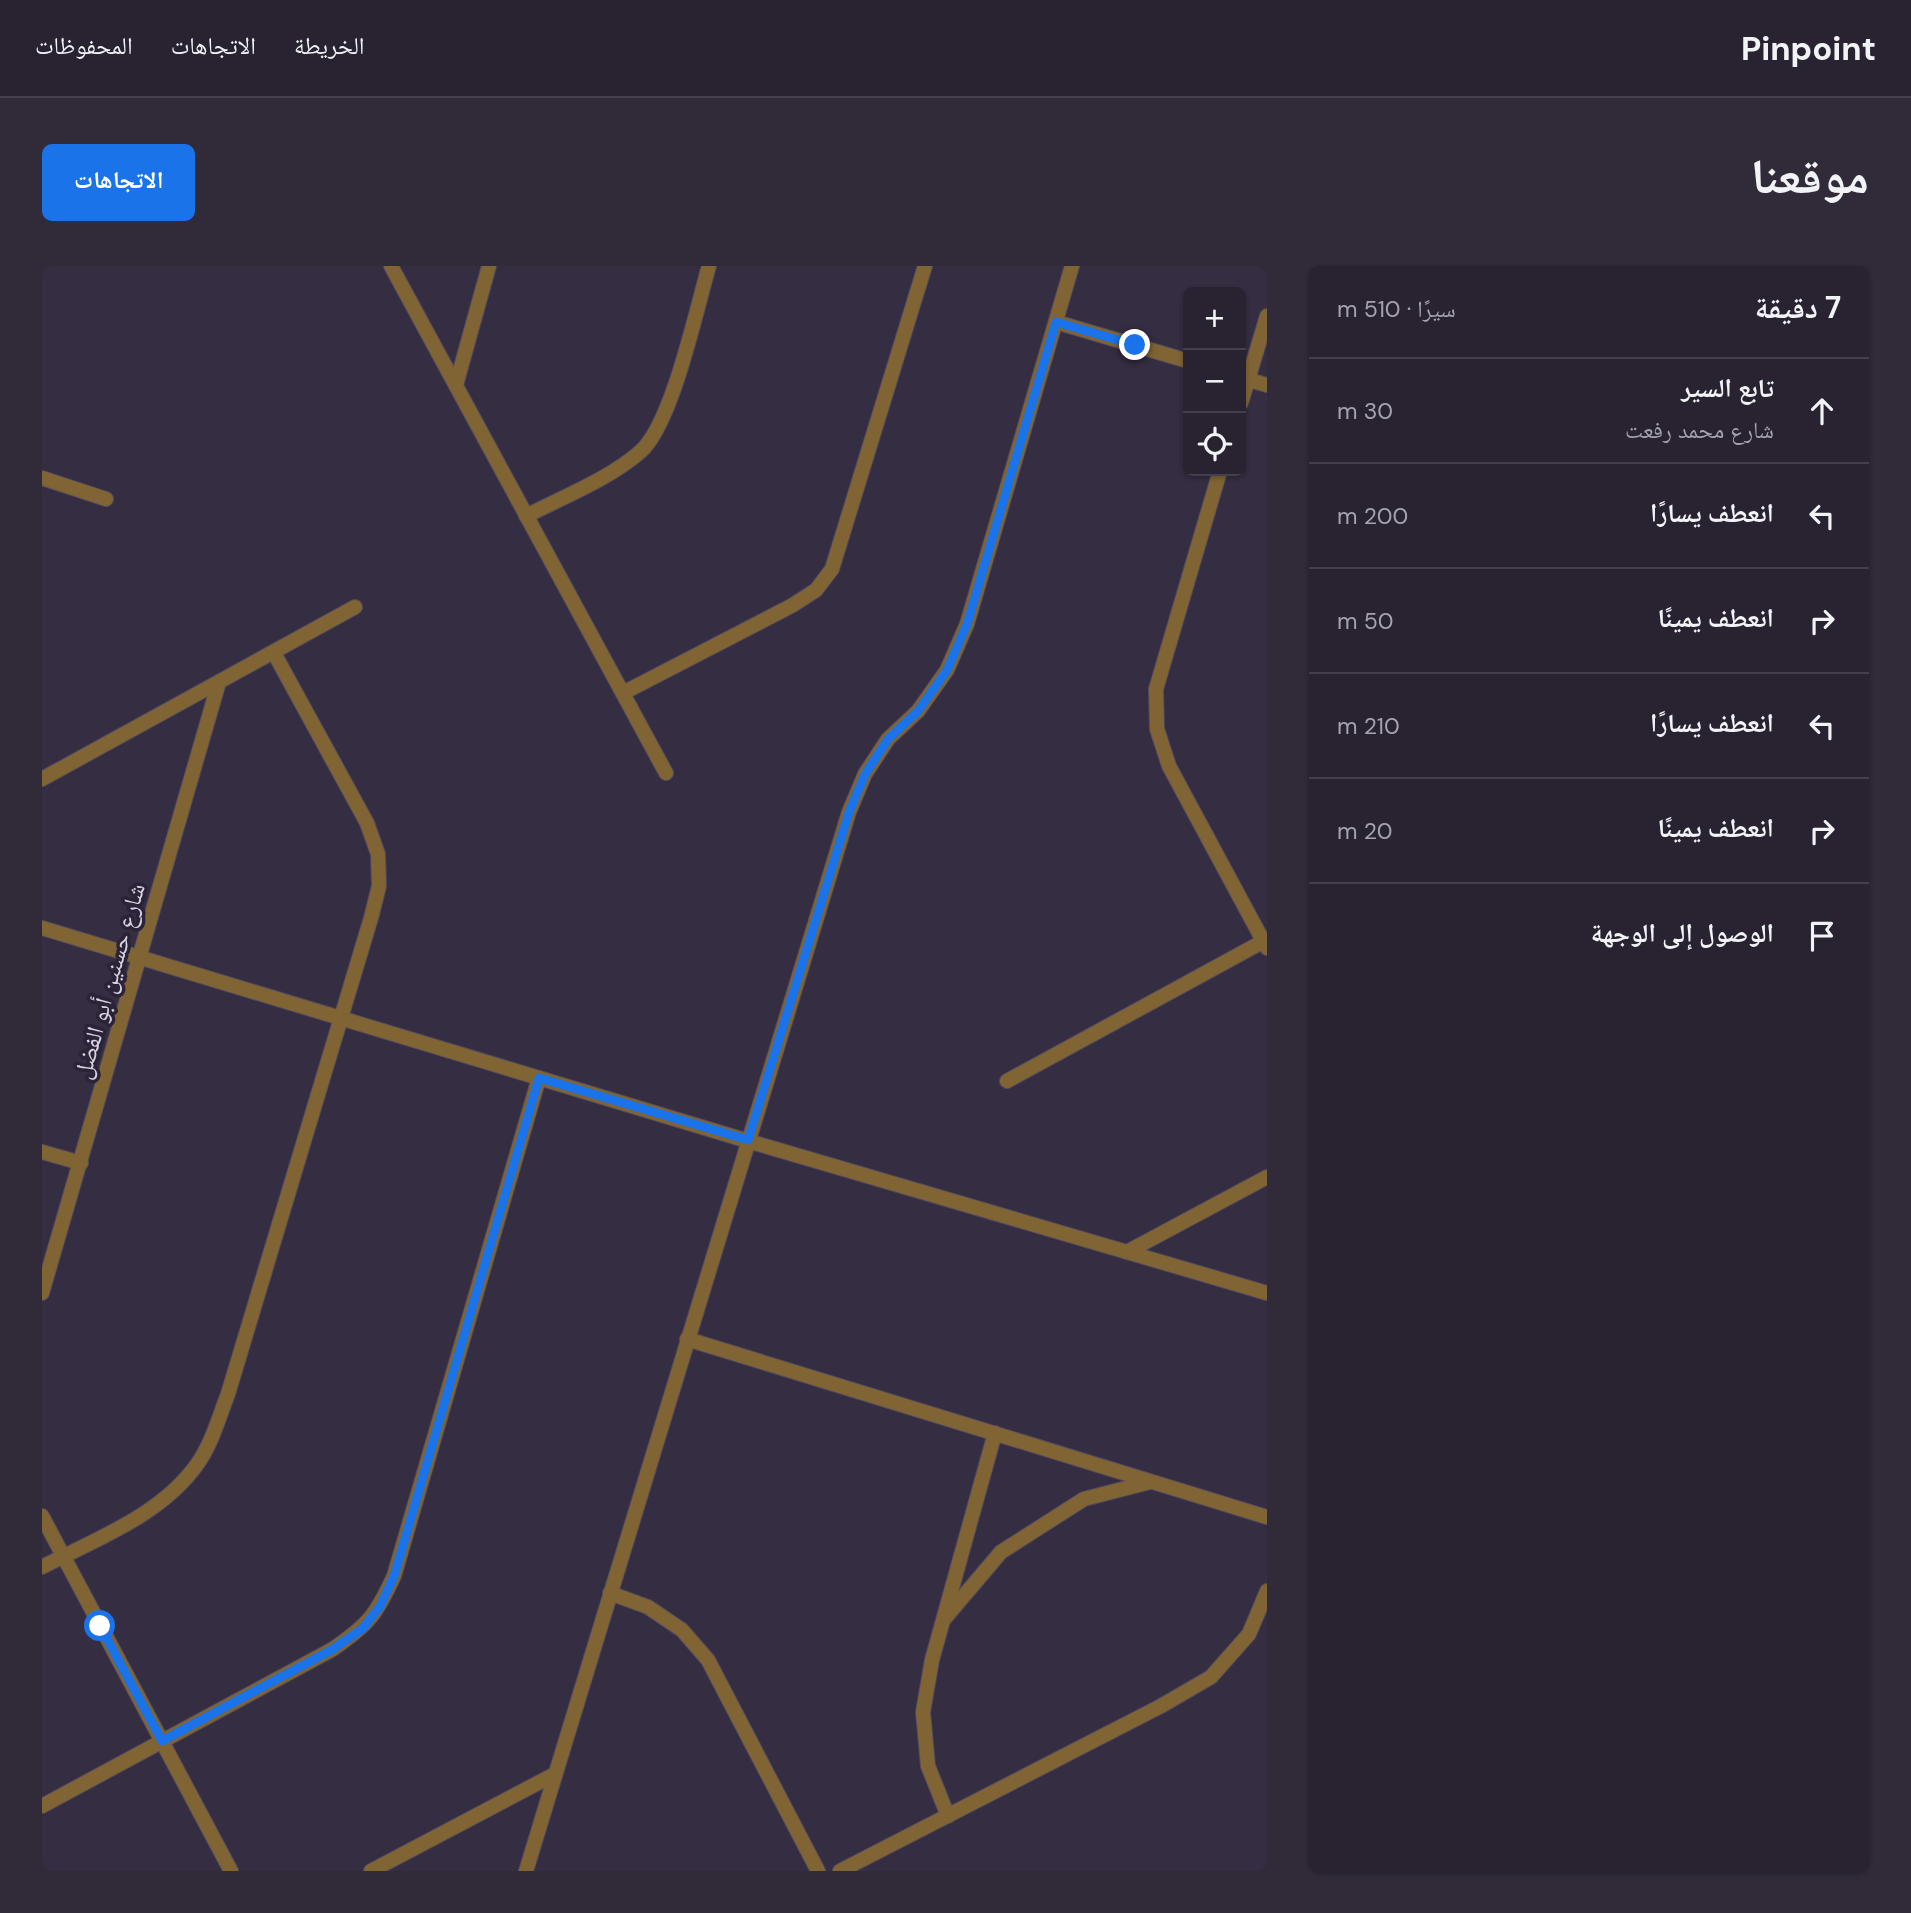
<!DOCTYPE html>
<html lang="ar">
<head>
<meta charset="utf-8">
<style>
	body { margin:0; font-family:"DM Sans","Noto Naskh Arabic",sans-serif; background:#302a39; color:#f1f3f6; direction:rtl }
	.controls { position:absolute; right:21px; top:21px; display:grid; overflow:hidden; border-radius:10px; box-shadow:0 2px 5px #0004 }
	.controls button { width:63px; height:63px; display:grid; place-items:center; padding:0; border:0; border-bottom:2px solid #443f4d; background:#282231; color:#f1f3f6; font:35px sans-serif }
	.stop { position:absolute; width:21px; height:21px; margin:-16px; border:5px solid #1a73e8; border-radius:50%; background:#fff }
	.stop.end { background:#1a73e8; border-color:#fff; box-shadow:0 2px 7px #0008 }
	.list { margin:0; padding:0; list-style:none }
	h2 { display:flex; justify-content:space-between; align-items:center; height:91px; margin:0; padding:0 28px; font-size:30px }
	h2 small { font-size:23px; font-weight:400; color:#a5a4ab }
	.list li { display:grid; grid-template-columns:46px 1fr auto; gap:21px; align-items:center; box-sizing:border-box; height:105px; padding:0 28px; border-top:2px solid #443f4d }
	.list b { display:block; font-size:26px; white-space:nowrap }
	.list p { margin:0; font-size:23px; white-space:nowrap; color:#a5a4ab }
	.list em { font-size:23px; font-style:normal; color:#a5a4ab }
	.icon { flex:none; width:38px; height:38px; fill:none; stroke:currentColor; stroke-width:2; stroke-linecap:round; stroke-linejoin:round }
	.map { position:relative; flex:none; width:1225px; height:1605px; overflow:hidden; direction:ltr; border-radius:10px }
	header { display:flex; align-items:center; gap:42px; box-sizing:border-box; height:98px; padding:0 35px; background:#282231; border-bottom:2px solid #443f4d }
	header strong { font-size:33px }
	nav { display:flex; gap:38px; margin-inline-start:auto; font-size:24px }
	.intro { display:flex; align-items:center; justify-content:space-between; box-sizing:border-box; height:168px; padding:0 42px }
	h1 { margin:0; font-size:49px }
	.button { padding:18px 32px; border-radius:10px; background:#1a73e8; color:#fff; font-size:24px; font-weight:700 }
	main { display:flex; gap:42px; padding:0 42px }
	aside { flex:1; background:#282231; border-radius:10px; box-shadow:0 2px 5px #0004 }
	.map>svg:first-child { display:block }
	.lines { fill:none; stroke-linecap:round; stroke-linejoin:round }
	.street-casing { stroke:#524b5e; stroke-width:16 }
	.street { stroke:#816434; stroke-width:14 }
	.route { stroke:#1a73e8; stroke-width:9 }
	.labels { text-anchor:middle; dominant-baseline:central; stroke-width:7; stroke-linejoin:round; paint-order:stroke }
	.street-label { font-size:24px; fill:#d7d3e0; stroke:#2b2337 }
</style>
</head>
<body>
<header>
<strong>Pinpoint</strong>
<nav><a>الخريطة</a><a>الاتجاهات</a><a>المحفوظات</a></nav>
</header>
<div class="intro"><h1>موقعنا</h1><a class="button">الاتجاهات</a></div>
<main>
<aside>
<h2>7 دقيقة<small>سيرًا · 510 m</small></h2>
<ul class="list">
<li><svg class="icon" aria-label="ahead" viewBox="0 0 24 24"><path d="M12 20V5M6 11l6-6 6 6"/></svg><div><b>تابع السير</b><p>شارع محمد رفعت</p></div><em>30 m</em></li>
<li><svg class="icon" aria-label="left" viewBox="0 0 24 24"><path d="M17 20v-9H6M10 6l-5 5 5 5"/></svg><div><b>انعطف يسارًا</b></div><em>200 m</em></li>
<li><svg class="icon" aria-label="right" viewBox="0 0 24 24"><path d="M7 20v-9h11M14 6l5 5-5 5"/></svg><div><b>انعطف يمينًا</b></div><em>50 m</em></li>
<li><svg class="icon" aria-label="left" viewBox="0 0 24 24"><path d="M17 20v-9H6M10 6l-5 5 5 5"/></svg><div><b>انعطف يسارًا</b></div><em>210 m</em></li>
<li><svg class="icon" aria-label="right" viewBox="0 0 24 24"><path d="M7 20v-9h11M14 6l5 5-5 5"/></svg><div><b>انعطف يمينًا</b></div><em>20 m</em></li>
<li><svg class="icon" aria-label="arrive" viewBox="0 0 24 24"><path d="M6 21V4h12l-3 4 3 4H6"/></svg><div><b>الوصول إلى الوجهة</b></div></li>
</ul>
</aside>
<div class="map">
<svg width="1225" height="1605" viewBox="0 0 1225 1605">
	<rect width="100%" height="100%" fill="#352d41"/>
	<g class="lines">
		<g class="street-casing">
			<g id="street">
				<path d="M349,0L624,507"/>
				<path d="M1014,56L1146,95"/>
				<path d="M1200,112L1225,119"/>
				<path d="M414,119L447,0"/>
				<path d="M1199,137L1225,50"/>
				<path d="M1178,205L1114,423L1115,463L1127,500L1225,682"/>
				<path d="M0,212L64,233"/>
				<path d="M484,250C521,231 567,213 598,186C630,159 654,44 667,0"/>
				<path d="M581,427L751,339L774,324L790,303L883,0"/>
				<path d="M0,513L313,341"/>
				<path d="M0,662L706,875L1225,1027"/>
				<path d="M965,815L1222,675"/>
				<path d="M0,886L39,897"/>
				<path d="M1085,986L1225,911"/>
				<path d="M0,1027L177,416"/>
				<path d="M645,1073L1225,1251"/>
				<path d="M0,1250L189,1605"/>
				<path d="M0,1301C54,1273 120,1249 156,1197C170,1177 177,1151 186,1128L329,652L337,620L336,588L325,557L232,387"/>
				<path d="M568,1327L606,1341L640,1364L666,1394L776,1605"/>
				<path d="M903,1352L959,1286L1042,1233L1108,1216"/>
				<path d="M0,1540L291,1383C327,1358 334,1349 352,1310L497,812"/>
				<path d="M906,1550L886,1500L881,1446L890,1394L953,1167"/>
				<path d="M329,1605L513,1508"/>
				<path d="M484,1605L807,546L823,508L846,473L876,445L905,404L925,358L1030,0"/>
				<path d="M798,1605L1119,1440L1169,1411L1207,1368L1225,1325"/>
			</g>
		</g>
		<use href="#street" class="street"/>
	</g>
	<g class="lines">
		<path class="route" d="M58,1360L120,1475L291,1383L321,1362L338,1340L352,1310L497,812L706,874L807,546L823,508L846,473L876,445L905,404L925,358L1014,56L1093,79"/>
	</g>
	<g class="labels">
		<g class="street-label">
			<text transform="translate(67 715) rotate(-74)">شارع حسنين أبو الفضل</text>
		</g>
	</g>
</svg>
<div class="controls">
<button>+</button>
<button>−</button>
<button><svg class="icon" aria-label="locate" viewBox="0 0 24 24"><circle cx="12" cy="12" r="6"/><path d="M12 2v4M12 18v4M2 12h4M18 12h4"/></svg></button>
</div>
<div class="stop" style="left:58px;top:1360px"></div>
<div class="stop end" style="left:1093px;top:79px"></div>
</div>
</main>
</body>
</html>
